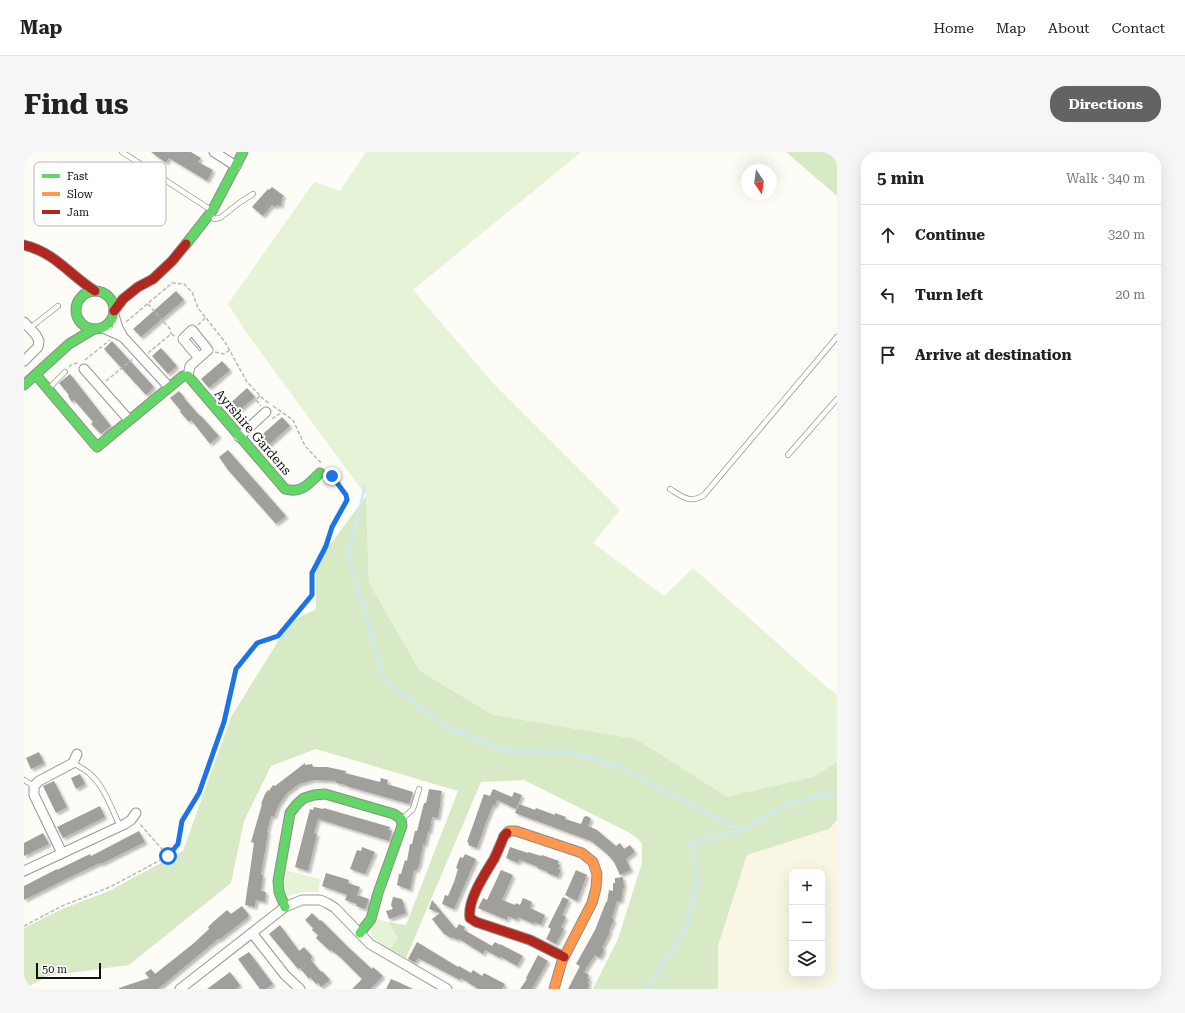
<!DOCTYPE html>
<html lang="en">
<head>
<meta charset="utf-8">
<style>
	body { margin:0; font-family:"Roboto Serif",serif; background:#f6f6f6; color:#222 }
	.controls { position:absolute; right:12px; bottom:12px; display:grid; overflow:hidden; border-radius:8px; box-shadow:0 4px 16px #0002 }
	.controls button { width:36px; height:36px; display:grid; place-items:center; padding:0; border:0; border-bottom:1px solid #e0e0e0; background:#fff; color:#222; font:20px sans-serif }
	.compass { position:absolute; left:717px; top:12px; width:36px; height:36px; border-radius:50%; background:#fff; box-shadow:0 4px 16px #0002; rotate:167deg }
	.scale { position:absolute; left:12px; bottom:10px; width:65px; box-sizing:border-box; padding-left:4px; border:2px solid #111; border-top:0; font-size:11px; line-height:14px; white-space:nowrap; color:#111; -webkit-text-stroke:3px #fff; paint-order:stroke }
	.stop { position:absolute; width:12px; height:12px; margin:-9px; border:3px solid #1a73e8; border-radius:50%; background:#fff }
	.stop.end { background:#1a73e8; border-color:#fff; box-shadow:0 1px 4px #0008 }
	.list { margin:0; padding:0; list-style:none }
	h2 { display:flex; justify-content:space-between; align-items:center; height:52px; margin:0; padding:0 16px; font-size:17px }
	h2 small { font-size:13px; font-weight:400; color:#767676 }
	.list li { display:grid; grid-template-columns:26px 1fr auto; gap:12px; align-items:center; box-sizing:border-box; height:60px; padding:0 16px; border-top:1px solid #e0e0e0 }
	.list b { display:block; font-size:15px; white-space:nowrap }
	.list em { font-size:13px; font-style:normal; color:#767676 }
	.icon { flex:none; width:22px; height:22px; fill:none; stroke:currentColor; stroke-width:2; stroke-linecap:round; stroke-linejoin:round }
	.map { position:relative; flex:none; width:813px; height:837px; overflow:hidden; border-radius:16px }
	header { display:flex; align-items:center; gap:24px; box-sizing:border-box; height:56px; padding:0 20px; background:#fff; border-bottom:1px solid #e0e0e0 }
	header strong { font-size:19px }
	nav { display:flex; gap:22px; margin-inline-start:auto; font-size:14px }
	.intro { display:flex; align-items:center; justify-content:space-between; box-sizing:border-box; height:96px; padding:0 24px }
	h1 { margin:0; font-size:28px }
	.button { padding:10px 18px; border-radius:16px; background:#646362; color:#fff; font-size:14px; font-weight:700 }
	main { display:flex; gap:24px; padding:0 24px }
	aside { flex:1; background:#fff; border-radius:16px; box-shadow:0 4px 16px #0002 }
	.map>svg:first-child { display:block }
	.farmland { fill:#f9f7e4; fill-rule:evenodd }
	.green { fill:#e7f3d7 }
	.forest { fill:#d8eac5 }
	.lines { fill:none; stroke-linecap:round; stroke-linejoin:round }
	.stream { stroke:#cde8f7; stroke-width:2.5 }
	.building { fill:#a19f9c; filter:url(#shadow) }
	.lane-casing { stroke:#979795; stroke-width:6 }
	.street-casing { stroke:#979795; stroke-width:11 }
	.fast-casing { stroke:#8e8d8b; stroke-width:11 }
	.slow-casing { stroke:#8e8d8b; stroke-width:11 }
	.jam-casing { stroke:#8e8d8b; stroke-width:11 }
	.path { stroke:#b9b9b8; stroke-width:1.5; stroke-dasharray:4 2; stroke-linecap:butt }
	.lane { stroke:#fffffe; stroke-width:4.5 }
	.street { stroke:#fffffe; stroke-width:9 }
	.fast { stroke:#63d668; stroke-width:9 }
	.slow { stroke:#ff974d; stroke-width:9 }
	.jam { stroke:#b3261e; stroke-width:9 }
	.route { stroke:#1a73e8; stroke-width:5 }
	.labels { text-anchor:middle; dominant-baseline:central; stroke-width:4; stroke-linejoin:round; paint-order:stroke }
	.street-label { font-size:13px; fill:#111; stroke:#fff }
	.key { fill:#fff; stroke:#b8b8b8; stroke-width:1 }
	.key-label { font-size:11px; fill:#111 }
</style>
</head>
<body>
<header>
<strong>Map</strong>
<nav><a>Home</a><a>Map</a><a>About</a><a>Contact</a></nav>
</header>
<div class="intro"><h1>Find us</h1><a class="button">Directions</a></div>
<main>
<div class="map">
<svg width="813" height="837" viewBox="0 0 813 837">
	<defs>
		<filter id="shadow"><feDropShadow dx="2.5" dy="2.5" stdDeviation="1" flood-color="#0004"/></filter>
	</defs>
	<rect width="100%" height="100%" fill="#fdfcf7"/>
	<path class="farmland" d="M813,668V837H694V794L723,703L805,677ZM768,720H798V822H768Z"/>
	<g class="green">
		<path d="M342,0H557L389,138L469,231L596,358L569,391L640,444L669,416L805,537L813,542V610L789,625L699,647L612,587L469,563L396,519L345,431L342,344L222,180L204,152L290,30L316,39Z"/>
		<path d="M260,718L296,727L294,740H279L264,744C255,738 259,727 260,718Z"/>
		<path d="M351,766L364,770L374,786L366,797L358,793L346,782L348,777L346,775Z"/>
	</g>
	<g class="forest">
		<path d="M762,0H813V44Z"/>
		<path d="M342,344L345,431L396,519L469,563L612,587L703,645L789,625L813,610V668L805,677L723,703L694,794V837H569L594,787L618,711V692L614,687L606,681L500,628L457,630L382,806L366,797L374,786L364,770L382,773L434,639L292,597L247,614L220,669L207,731L105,813L24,824L0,837V776L38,757L85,739L159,699L207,565L266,470L292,457V412Z"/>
	</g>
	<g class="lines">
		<g class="stream">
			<path d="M341,334L324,403L360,527L420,574L481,599L547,600L594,614L716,679L667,690L674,731L661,779L622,837"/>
			<path d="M716,679L764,652L813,640"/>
		</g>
	</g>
	<g class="building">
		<path d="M127,0H167L177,6L174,10L189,18L183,29L145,6L142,11Z"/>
		<path d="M248,35L260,44L258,46L257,54L253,53L251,55L248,53L239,64L228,55L244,37L245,38Z"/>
		<path d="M152,139L160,148L117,185L109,177Z"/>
		<path d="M88,189L130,235L122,243L80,197Z"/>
		<path d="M137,196L153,214L144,222L128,204Z"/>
		<path d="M198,209L206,218L185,236L177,227Z"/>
		<path d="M46,222L87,274L77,282L67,272L69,270L50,248L48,250L44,244L45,243L35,231Z"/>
		<path d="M223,236L231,245L210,263L202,255Z"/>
		<path d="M155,239L161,246H160L176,264H177L195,284L186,292L167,268L165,270L156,260L157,259L146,246Z"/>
		<path d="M258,265L266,274L239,298L231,289Z"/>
		<path d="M204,298L262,364L252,372L204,318L195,305Z"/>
		<path d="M15,600L20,611L7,617L2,606Z"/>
		<path d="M281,611V613L288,612L289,615H303L322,619L321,621L356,630L357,626L364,628L363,632L389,640L385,652L322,634V633L312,631V629L289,628L275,632L263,641L254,654L250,665L247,664L243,680H244L237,723H239L237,739L242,740L241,750L232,748L231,755L221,753L230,691L227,690L238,652H237L241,642L244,638L245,639L249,633L251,634Z"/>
		<path d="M56,622L61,632L52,637L47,626Z"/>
		<path d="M30,629L43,655L32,661L19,634Z"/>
		<path d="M405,637L418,639L416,647H417L414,666L408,665L406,679H404L401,693L399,692L395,714H394L393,718H390L386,738L373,733L375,722H377L381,708L383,709L386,692H388L391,679H393L400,651H402Z"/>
		<path d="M469,637L488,645L490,640L498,643L492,657L473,648L471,654L469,653L462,670L453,696L444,693L445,691L443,690L460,642L466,644Z"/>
		<path d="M495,652L511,658L512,656L531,663V661L542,665L541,667L557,672L560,665L562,664L565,665L567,667L564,674L573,678L592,694L596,691L600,697L606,693L611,700L602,707L607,718L596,723L590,710L583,702L567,689L491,661Z"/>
		<path d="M76,654L81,665L39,686L33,675Z"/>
		<path d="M290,655L299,657L300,656L366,675L365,678L368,679L365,689L294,667L290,681L293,682L284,719L271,715L286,657L289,658Z"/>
		<path d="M115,679L121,690L77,712L76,711L44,726L0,748V734L33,717V718L66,702L67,704Z"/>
		<path d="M19,681L25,692L0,704V691Z"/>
		<path d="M338,695L351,700L341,722L326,717L333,698L337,699Z"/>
		<path d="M486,695L504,701V700L517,704L518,703L535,709L534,712L536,713L534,717L537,718L534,725L523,721L524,720L513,716L514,715L499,709L495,708L494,711L482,706Z"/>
		<path d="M441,702L452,707L430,757L418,752L421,743L424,744L430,730L434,717L432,716L436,705L439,706Z"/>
		<path d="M477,718L489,723L478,748L491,753L492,751L496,753L499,746L508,750L506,756L521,763L517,773L511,770L510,772L494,765L493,768L484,764L483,768L454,756L459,746L463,748Z"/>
		<path d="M552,718L563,723L553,749L541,743Z"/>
		<path d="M302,721L325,728L324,731L336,735L333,743L345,747L341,757L332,754L333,752L321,748L323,743L298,734Z"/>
		<path d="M599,725L600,736H599L597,749H593L588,766L590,768L585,779L586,780L578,796L580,797L578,802L576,806L571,803L560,820L565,823L563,826L566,828L564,830L565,834L563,837H544L556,814L552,812L571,778L582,750H583L585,738L589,739V731H591V726Z"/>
		<path d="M369,745L378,747L382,761L365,767L362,759L369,757L367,753Z"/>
		<path d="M539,745L545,748L538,763L542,765L537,775L540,777L532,792L522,787L527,777L524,775Z"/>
		<path d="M408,748L432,777L435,772L441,775L440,778L468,794L471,790L476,793V792L499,804L493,814L477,805L476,806L461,798L459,802L435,787L434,788L427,785V786L420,782L408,767L416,761L405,757Z"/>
		<path d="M218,754L225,763L223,766L195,788L194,787L134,837H95V836L125,826L121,821L127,817L131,822L170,791L185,777L184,775L188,771L203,758L207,762Z"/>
		<path d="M288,761L296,769L297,768L325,796L348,817L349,815L359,824L346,837H328L338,827L316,805L307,798L306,799L292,786L294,783L288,778L289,776L281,768Z"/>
		<path d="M256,773L275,799L280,795L288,804L287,808L297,820L298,819L306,828L297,835L294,831L292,832L286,825L285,827L276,816L274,817L245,782Z"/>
		<path d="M393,790L434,815L435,814L447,821L449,818L458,824L460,821L481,832L478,837H454L437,826L436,828L394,806L391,811L384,807Z"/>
		<path d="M225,800L249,832L242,837H236L214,807Z"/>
		<path d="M514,803L524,809L508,837H496L503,827L502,826Z"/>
		<path d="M206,820L216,833L212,837H183Z"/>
		<path d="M367,827L372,829L389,837H362Z"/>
	</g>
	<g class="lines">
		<g class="lane-casing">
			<g id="lane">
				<path d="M98,0L187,58"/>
				<path d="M187,62L190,67L196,66L215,51L229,42"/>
				<path d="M6,176L34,154"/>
				<path d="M24,237L41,220"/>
				<path d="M764,303L813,247"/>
				<path d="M646,337C659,345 666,352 680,343L813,185"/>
				<path d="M49,611C54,614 60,617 65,621C81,635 87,656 96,674"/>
				<path d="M0,628L10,634"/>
				<path d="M378,667L389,657L395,637"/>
			</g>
		</g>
		<g class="street-casing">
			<g id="street">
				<path d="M190,0L212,14"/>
				<path d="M90,163L94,176L99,185L145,235"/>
				<path d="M0,170L12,183L15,189L14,195L0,209"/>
				<path d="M79,176L99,185"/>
				<path d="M60,217L105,268"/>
				<path d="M164,224L166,214L184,198L168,178L159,187L175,206"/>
				<path d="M215,285L242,260"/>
				<path d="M38,701L10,643V634L15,629L49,611L53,602"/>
				<path d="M0,719L101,672L107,668L112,661"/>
				<path d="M228,781L261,823L276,837"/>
				<path d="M156,837L261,755L278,748H296L303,751L311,756L346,792L423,837"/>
			</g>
		</g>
		<g class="fast-casing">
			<g id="fast">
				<path d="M162,92L188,59L219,0"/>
				<circle cx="71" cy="158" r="19"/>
				<path d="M12,223L73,295L159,224H164L261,337C278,342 285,331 296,321"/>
				<path d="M0,233L45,192L70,177"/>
				<path d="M261,755L255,740L254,729L266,661L273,652L280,646L290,643L301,642L370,662L377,667L378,674L354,741L347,767L336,781"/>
			</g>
		</g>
		<g class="slow-casing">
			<path id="slow" d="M483,681L485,679H492L558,701L569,710L573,722L572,736L568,751L538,809L530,837"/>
		</g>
		<g class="jam-casing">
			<g id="jam">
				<path d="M0,93C30,100 46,123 71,139"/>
				<path d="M90,159L99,147L114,135L129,127L148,109L162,92"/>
				<path d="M483,681L480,684C477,691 474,699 470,707C461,722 443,748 446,766L452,770L506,788L540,805"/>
			</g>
		</g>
		<g class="path">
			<path d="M124,152L146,177L147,182"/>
			<path d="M102,170L148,131L160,132L168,140L174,156L201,190L223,230L240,248L245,251"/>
			<path d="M174,173L182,165"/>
			<path d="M191,200L200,202L206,198"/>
			<path d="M124,201L147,182L151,184"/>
			<path d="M61,208L86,188"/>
			<path d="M45,215L48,212L54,211"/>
			<path d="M82,229L109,207"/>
			<path d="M236,244L232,248L237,254"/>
			<path d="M249,254L269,268L281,294L297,311"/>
			<path d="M248,267L258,260"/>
			<path d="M144,704L154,692L158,669L175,641L200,570L212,517L233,491L254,484L288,443V421L302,394L308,375L323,348L322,343L306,322"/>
			<path d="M0,774L38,754L86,735L144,704L115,671"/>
		</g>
		<use href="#lane" class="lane"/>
		<use href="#street" class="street"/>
		<use href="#fast" class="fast"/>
		<use href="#slow" class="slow"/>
		<use href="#jam" class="jam"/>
	</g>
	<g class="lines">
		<path class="route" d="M144,704L154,692L158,669L175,641L200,570L212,517L233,491L254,484L288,443V421L302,394L308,375L323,348L322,343L308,324"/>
	</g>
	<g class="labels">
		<g class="street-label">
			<text transform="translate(229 280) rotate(49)">Ayrshire Gardens</text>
		</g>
	</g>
	<rect x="10" y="10" width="132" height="64" rx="6" class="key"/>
	<rect x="18" y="22" width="18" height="4" fill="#63d668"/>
	<rect x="18" y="40" width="18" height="4" fill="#ff974d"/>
	<rect x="18" y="58" width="18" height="4" fill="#b3261e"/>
	<g class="key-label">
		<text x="43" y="28">Fast</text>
		<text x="43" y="46">Slow</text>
		<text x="43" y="64">Jam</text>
	</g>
</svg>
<div class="controls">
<button>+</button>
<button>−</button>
<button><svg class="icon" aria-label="layers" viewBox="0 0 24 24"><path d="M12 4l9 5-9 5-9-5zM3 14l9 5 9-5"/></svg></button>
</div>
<svg class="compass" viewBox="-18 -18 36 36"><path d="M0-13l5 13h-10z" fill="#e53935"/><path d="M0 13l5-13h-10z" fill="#767676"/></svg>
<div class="scale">50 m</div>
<div class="stop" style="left:144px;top:704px"></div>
<div class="stop end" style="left:308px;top:324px"></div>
</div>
<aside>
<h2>5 min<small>Walk · 340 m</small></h2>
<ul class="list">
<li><svg class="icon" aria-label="ahead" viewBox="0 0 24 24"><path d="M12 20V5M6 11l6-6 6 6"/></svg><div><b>Continue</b></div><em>320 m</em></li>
<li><svg class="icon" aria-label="left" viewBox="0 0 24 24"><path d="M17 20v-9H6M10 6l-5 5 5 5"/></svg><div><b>Turn left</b></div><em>20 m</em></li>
<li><svg class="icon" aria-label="arrive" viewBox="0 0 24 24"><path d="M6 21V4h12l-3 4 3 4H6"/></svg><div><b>Arrive at destination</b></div></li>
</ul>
</aside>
</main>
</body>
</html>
